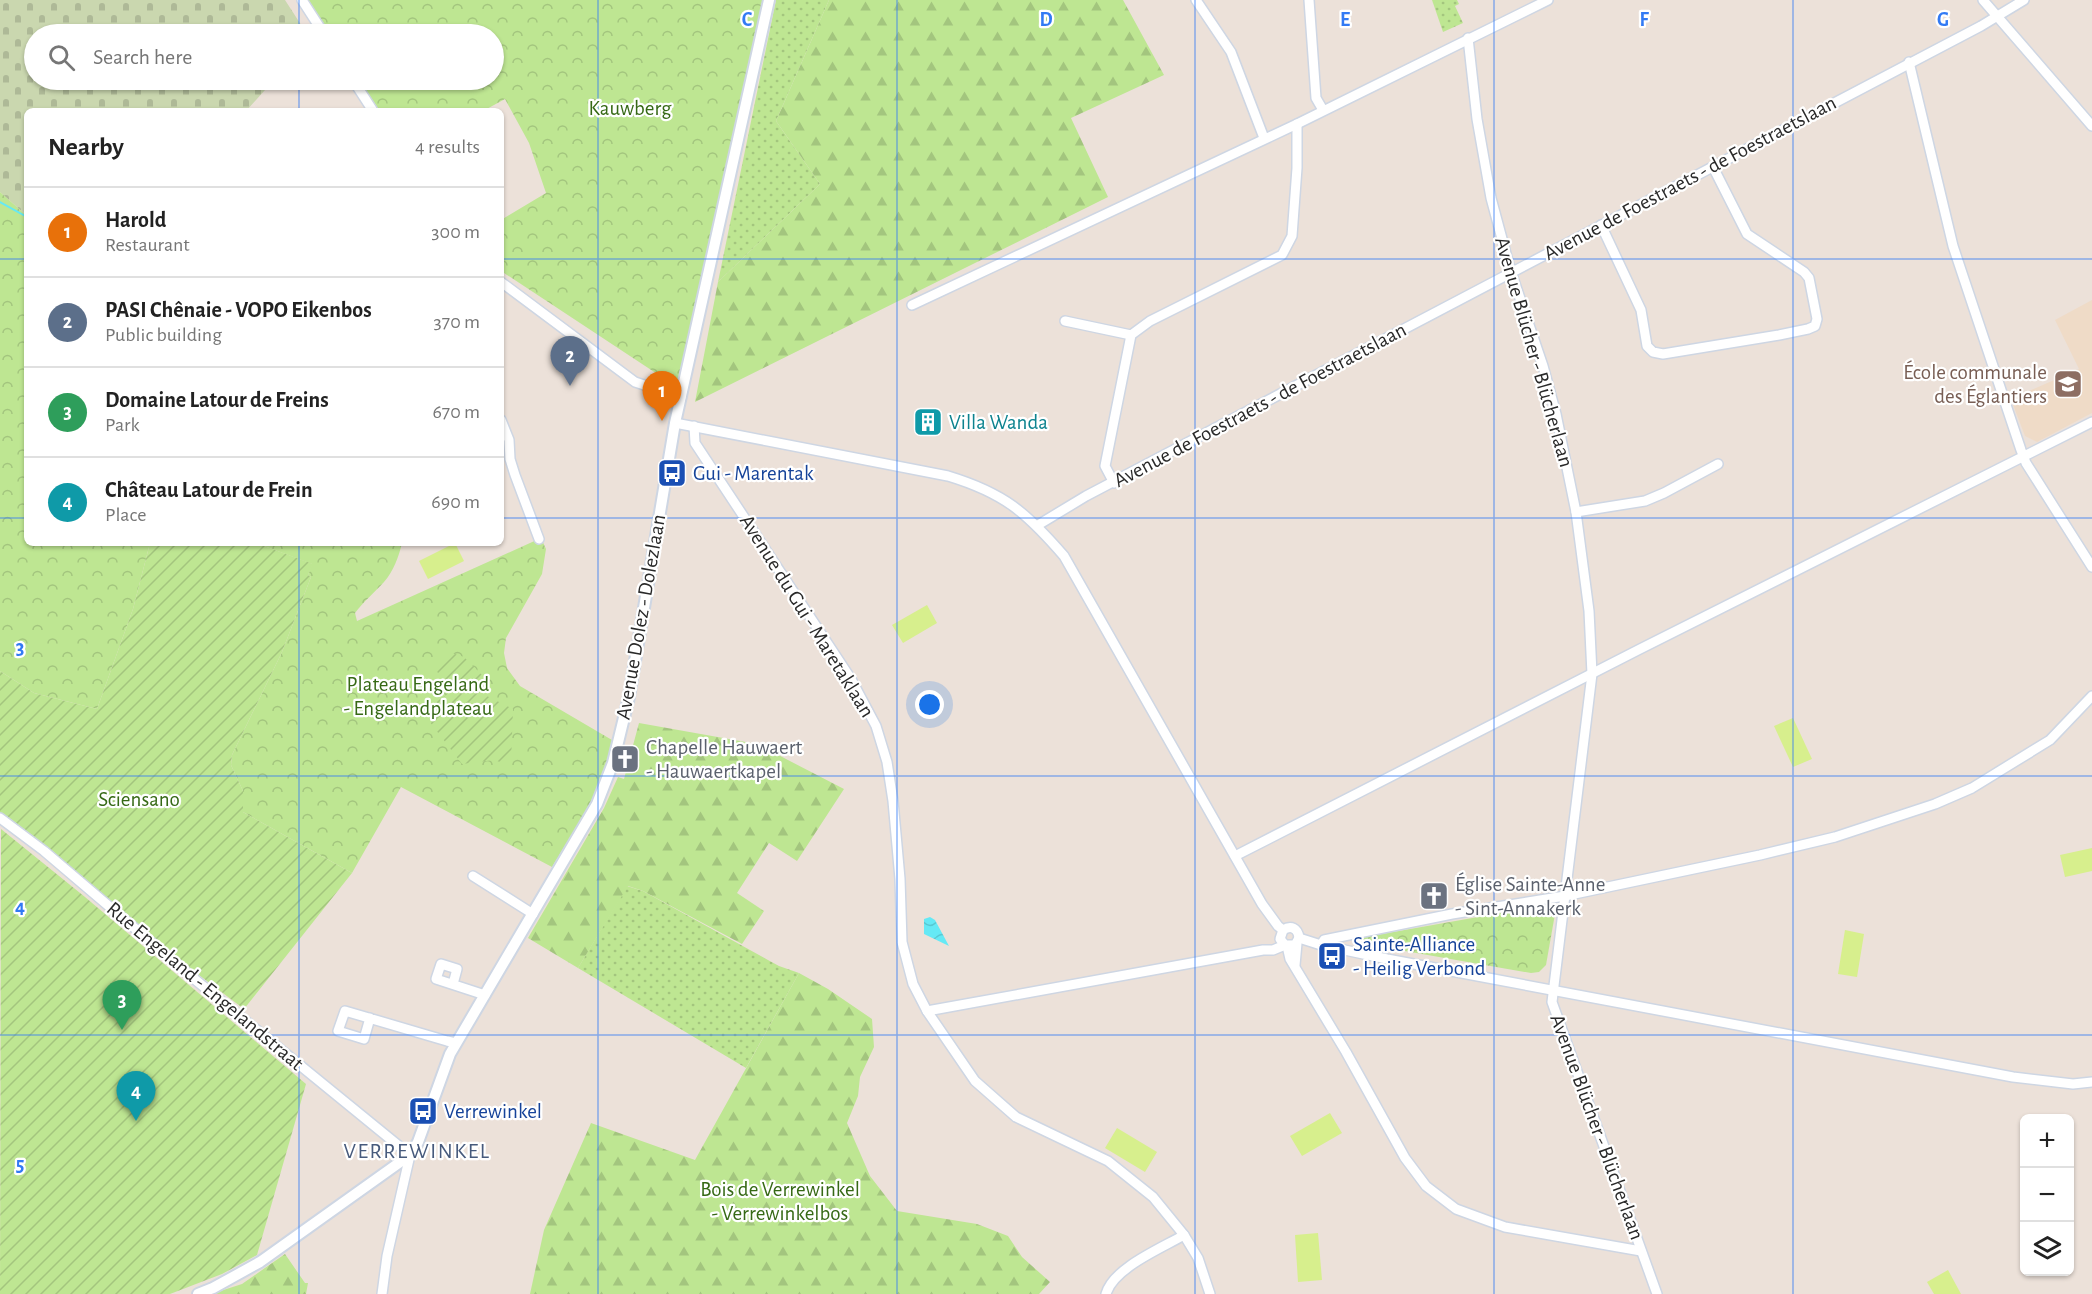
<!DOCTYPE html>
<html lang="en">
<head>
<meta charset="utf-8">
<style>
	body { margin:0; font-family:"Alegreya Sans",sans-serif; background:#f6f6f6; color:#222 }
	.controls { position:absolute; right:18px; bottom:18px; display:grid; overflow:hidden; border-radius:9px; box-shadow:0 2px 4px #0004 }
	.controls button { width:54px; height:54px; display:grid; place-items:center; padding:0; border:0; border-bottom:2px solid #e0e0e0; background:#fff; color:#222; font:30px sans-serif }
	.you { position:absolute; left:930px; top:705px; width:21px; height:21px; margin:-15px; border:4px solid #fff; border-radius:50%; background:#1a73e8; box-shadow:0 0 0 9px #1a73e833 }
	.badge { display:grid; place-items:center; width:39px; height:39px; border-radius:50%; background:#0f766e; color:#fff; font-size:20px; font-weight:700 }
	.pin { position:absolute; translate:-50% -50px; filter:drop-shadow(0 2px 3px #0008) }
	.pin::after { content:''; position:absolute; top:32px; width:21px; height:18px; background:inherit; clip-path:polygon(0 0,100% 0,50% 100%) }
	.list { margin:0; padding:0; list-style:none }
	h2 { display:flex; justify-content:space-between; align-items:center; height:78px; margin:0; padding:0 24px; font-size:26px }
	h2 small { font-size:20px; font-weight:400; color:#767676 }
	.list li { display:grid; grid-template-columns:39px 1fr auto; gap:18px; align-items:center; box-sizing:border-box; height:90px; padding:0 24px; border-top:2px solid #e0e0e0 }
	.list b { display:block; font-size:22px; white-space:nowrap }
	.list p { margin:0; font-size:20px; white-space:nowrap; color:#767676 }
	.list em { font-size:20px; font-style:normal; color:#767676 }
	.icon { flex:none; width:33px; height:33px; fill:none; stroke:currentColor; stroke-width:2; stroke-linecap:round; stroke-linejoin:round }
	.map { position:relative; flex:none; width:2092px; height:1294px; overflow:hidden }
	.search { position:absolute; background:#fff; box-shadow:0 2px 4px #0004; left:24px; top:24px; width:480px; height:66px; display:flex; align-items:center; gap:15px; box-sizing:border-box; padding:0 21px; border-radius:33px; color:#767676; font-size:22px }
	.panel { position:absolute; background:#fff; box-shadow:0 2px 4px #0004; left:24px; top:108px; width:480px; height:438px; border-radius:9px }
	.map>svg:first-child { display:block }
	.education { fill:#efdbc7 }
	.grass { fill:url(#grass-dots) }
	.forest { fill:url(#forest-firs) }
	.cemetery { fill:url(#cemetery-stones) }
	.park { fill:url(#park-crowns) }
	.garden { fill:url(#garden-furrows) }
	.pitch { fill:#d7ef8d }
	.water { fill:url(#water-waves) }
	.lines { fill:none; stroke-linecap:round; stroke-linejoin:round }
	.stream { stroke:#65e9f5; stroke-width:2 }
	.minor-casing { stroke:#ced6e3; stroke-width:12 }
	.tertiary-casing { stroke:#ced6e3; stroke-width:14 }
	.minor { stroke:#fff; stroke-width:9 }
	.tertiary { stroke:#fff; stroke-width:10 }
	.grid { fill:none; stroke:#327af4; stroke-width:1.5; stroke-opacity:0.55 }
	.labels { text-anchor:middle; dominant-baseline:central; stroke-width:4.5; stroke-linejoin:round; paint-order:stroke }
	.park-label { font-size:21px; fill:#366915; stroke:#fff }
	.street-label { font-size:21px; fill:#292929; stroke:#fff }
	.education-label { font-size:21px; fill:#785e54; stroke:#fff; text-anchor:end }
	.culture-label { font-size:21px; fill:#0d838f; stroke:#fff; text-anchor:start }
	.transit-label { font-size:21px; fill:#164399; stroke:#fff; text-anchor:start }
	.worship-label { font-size:21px; fill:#5b616d; stroke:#fff; text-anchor:start }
	.neighbourhood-label { font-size:22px; letter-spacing:1.5px; fill:#475a7c; stroke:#fff }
	.grid-label { font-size:20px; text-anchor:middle; font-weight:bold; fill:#327af4; stroke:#fff; stroke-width:4.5; stroke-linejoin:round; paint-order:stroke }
</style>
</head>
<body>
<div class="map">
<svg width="2092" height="1294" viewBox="0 0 2092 1294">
	<defs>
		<pattern id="grass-dots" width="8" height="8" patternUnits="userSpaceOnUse" patternTransform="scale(1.5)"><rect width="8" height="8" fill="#bee692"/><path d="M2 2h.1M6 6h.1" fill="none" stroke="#a3c57e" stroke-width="1.8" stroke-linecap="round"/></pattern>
		<pattern id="forest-firs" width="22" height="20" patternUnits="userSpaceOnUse" patternTransform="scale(1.5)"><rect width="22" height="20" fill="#bee692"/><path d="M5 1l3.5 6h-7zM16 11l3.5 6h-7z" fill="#a3c57e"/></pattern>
		<pattern id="cemetery-stones" width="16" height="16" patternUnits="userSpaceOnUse" patternTransform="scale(1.5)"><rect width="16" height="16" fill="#cad7af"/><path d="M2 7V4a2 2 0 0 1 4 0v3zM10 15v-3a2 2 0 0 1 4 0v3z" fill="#aeb997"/></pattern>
		<pattern id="park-crowns" width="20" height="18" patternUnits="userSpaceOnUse" patternTransform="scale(1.5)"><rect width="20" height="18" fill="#bee692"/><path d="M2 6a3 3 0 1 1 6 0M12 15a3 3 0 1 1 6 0" fill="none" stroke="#a3c57e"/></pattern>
		<pattern id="garden-furrows" width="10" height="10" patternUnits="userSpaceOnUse" patternTransform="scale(1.5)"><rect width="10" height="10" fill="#bee692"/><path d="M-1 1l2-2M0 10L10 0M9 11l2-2" fill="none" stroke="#a3c57e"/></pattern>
		<pattern id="water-waves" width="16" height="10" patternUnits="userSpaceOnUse" patternTransform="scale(1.5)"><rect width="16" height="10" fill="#65e9f5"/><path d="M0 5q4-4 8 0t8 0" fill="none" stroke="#58c8d2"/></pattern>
	</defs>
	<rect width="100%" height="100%" fill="#ece1d9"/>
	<path class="education" d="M2092,300V413L2037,442L2025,436L2011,399L2079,369L2055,320Z"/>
	<g class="grass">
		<path d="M776,0H829L776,121L820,184L718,282Z"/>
		<path d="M1432,0H1457L1459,4L1455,6L1463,23L1443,32Z"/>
		<path d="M627,886L643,891L779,966L799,973L746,1068L578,968Z"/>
	</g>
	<g class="forest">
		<path d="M829,0H1123L1164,75L1071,118L1108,197L695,402L718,282L820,184L776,121Z"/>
		<path d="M639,723L757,744L844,789L797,861L769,843L737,893L764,911L742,944L643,891L628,886L578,968L528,938L604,808L618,777L624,779Z"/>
		<path d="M799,973L828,989L872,1019L874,1047L860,1077L858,1096L847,1123L870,1176L897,1211L977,1224L1008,1236L1022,1257L1050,1282L1039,1294H530L544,1230L591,1123L695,1160Z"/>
		<path d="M285,1254L305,1283H308L306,1294H211L242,1284Z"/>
	</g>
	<path class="cemetery" d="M0,0H285L307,34H34V80H274L246,111H27V216L0,192Z"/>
	<g class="park">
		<path d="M308,0H765L680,389L501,271V220L546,193L529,143L505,99L483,111H379L358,80H494V34H330Z"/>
		<path d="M0,192L27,216V543H150L133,609L97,709L34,693L0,671Z"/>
		<path d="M541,538L546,549L542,574L506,638L504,653L507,668L520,686L612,740C605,787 576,827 552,867L401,787L352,873L243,812V791L231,765L232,755L282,652L311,577L308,575L312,564L256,543H402C399,556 393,572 384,582C374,593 364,601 355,613L357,621Z"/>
		<path d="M1540,906H1548L1554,909L1555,914L1546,965L1539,972L1531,973L1365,944L1362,940L1365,937Z"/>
	</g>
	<g class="garden">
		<path d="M150,543H256L313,564L308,575L311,577L282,652L232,755L231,765L243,791V812L352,873L244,1009L175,957L0,815V671L34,693L97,709L133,609Z"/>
		<path d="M452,653L464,657L482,675L485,695L513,709L511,763H503L494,760L462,764L423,713L427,707L448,694L436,669L439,659Z"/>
		<path d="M1,829L85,897L306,1084L257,1255L222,1274L170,1294H0Z"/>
	</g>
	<g class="pitch">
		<path d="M455,543L464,561L428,579L419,561Z"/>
		<path d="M927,605L937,623L903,643L892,625Z"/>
		<path d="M1793,718L1812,759L1793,767L1774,726Z"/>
		<path d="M2092,848V871L2065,877L2060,855Z"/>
		<path d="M1845,930L1864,934L1857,977L1838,974Z"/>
		<path d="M1330,1113L1342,1133L1302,1156L1290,1136Z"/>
		<path d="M1117,1128L1157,1152L1145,1172L1105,1148Z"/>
		<path d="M1318,1233L1322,1280L1298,1282L1295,1235Z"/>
		<path d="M1948,1270L1961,1294H1934L1927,1282Z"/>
	</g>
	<path class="water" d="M930,917L935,920L949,946L924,934V919Z"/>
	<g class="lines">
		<path class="stream" d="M0,202L27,217"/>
		<g class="minor-casing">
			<g id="minor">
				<path d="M302,0L324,34"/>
				<path d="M1196,0L1231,52L1264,138"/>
				<path d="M1309,0L1316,98L1323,110"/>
				<path d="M1983,0L2092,126"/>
				<path d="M1468,38L1477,119L1491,198L1511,272L1543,366L1556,414L1576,512L1589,611L1592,674L1552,1002L1657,1294"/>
				<path d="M1909,62L1953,246L2021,450L2026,463L2092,567"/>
				<path d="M353,80L373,111"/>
				<path d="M1601,225L1641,310L1647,346L1653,352L1663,354L1779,335L1808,329L1815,326L1817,319L1809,278L1804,272L1747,234L1713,167"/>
				<path d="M501,282L635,382L681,397"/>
				<path d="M912,305L1297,124L1548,0"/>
				<path d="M1065,321L1131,335"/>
				<path d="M501,420L509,440L510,459L515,475L539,539"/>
				<path d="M675,423L948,476C1004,493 1026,512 1064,556L1262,904L1278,926L1283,930"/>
				<path d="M694,426L695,443L851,679L876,726L887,762L893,801L900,879L902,942L913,984L927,1011L975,1081L1016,1117L1108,1161L1153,1197L1184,1235L1198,1258L1210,1294"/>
				<path d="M1114,483L1105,466L1131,335L1150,321L1282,255L1292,236L1297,168V124"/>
				<path d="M1576,512L1645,501L1664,493L1718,464"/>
				<path d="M1038,525L1086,496L1981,26L2024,0"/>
				<path d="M0,818L44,851L198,982L410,1155L387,1256L382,1294"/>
				<path d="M1235,856L1640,649L2092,422"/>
				<path d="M473,876L533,914"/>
				<path d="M1283,930L1280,939L1285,945H1295L1299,938"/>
				<path d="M1283,930C1291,925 1298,928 1299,938"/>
				<path d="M1299,938L1321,945L1387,959L2013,1077L2073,1084L2092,1082"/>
				<path d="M1321,945L1324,940L1452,914L1565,896L1760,855L1835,837L1935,804L1972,788L2050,740L2092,696"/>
				<path d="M1287,946L1290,959L1346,1052L1405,1158L1426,1186L1456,1209L1505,1227L1641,1251"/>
				<path d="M1295,965L1297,943"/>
				<path d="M453,984L457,969L441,964L436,979L485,995"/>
				<path d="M927,1011L1263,950H1273L1285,945"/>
				<path d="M370,1018L364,1039L338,1031L345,1011L447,1041L456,1043"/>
				<path d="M1106,1294C1113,1268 1162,1248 1184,1235"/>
			</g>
		</g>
		<g class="tertiary-casing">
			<path id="tertiary" d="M198,1294L213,1288L260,1262L410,1155L418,1142L450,1054L597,804L613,763L629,697L675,423L769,0"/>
		</g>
		<use href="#minor" class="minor"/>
		<use href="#tertiary" class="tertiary"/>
	</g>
	<path class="grid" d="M299,0V34M598,0V1294M897,0V1294M1195,0V1294M1494,0V1294M1793,0V1294M299,80V111M0,259H27M501,259H2092M0,518H27M501,518H2092M299,543V1294M0,776H2092M0,1035H2092"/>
	<defs>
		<g id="school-square" transform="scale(1.5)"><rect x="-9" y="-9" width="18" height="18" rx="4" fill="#8d6e63" stroke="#fff"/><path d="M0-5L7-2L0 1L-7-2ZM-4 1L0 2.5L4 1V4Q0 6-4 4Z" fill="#fff"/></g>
		<g id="building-square" transform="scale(1.5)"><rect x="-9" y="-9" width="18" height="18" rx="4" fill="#0f9aa8" stroke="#fff"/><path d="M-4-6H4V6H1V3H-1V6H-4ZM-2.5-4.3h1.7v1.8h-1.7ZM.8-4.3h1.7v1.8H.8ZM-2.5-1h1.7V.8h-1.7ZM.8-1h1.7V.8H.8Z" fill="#fff"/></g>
		<g id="bus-square" transform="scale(1.5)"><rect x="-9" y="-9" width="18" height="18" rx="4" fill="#1a4fb4" stroke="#fff"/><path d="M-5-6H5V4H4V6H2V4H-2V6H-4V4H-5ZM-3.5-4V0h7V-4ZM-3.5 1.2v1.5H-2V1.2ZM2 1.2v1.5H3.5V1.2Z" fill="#fff"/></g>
		<g id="church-square" transform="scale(1.5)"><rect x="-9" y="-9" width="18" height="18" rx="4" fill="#6b7280" stroke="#fff"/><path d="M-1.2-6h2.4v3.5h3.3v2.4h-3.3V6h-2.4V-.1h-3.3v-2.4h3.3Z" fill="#fff"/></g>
	</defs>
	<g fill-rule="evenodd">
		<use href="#school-square" x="2068" y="384"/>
		<use href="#building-square" x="928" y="422"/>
		<use href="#bus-square" x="672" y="473"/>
		<use href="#church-square" x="625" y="759"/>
		<use href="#church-square" x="1434" y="896"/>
		<use href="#bus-square" x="1332" y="956"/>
		<use href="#bus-square" x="423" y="1111"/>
	</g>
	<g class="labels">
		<g class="park-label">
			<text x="630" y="108">Kauwberg</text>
			<text x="418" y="684">Plateau Engeland<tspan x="418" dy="24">- Engelandplateau</tspan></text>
			<text x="139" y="799">Sciensano</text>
			<text x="780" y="1189">Bois de Verrewinkel<tspan x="780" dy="24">- Verrewinkelbos</tspan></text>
		</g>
		<g class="street-label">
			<text transform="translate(1690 178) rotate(-28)">Avenue de Foestraets - de Foestraetslaan</text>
			<text transform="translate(1534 352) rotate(74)">Avenue Blücher - Blücherlaan</text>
			<text transform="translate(1260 405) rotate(-28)">Avenue de Foestraets - de Foestraetslaan</text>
			<text transform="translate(807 616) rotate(58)">Avenue du Gui - Maretaklaan</text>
			<text transform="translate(641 617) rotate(-80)">Avenue Dolez - Dolezlaan</text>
			<text transform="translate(205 986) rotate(40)">Rue Engeland - Engelandstraat</text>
			<text transform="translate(1597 1127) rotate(70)">Avenue Blücher - Blücherlaan</text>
		</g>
		<g class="education-label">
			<text x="2047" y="372">École communale<tspan x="2047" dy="24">des Églantiers</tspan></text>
		</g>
		<g class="culture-label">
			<text x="949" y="422">Villa Wanda</text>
		</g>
		<g class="transit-label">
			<text x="693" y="473">Gui - Marentak</text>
			<text x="1353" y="944">Sainte-Alliance<tspan x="1353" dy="24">- Heilig Verbond</tspan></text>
			<text x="444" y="1111">Verrewinkel</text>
		</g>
		<g class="worship-label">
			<text x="646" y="747">Chapelle Hauwaert<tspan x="646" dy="24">- Hauwaertkapel</tspan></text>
			<text x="1455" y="884">Église Sainte-Anne<tspan x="1455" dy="24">- Sint-Annakerk</tspan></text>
		</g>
		<g class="neighbourhood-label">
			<text x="417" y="1151">VERREWINKEL</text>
		</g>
	</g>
	<g class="grid-label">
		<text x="747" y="26">C</text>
		<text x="1046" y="26">D</text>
		<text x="1345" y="26">E</text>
		<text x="1644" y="26">F</text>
		<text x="1943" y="26">G</text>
		<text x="20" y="654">3</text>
		<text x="20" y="913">4</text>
		<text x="20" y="1171">5</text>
	</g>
</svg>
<div class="controls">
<button>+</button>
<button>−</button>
<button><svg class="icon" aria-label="layers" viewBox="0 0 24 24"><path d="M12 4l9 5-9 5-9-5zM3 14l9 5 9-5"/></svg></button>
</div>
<div class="you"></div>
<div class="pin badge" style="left:662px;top:421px;background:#e8710a">1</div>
<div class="pin badge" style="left:570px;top:386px;background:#5c6f8a">2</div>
<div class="pin badge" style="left:122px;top:1030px;background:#2e9e5b">3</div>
<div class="pin badge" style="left:136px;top:1121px;background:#0f9aa8">4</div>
<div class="search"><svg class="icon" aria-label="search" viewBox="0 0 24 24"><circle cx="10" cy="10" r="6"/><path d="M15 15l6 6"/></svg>Search here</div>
<section class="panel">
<h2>Nearby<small>4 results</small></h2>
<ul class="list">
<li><span class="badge" style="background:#e8710a">1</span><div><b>Harold</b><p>Restaurant</p></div><em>300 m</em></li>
<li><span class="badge" style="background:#5c6f8a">2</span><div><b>PASI Chênaie - VOPO Eikenbos</b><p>Public building</p></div><em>370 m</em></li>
<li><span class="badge" style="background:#2e9e5b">3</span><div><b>Domaine Latour de Freins</b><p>Park</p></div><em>670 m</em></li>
<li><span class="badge" style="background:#0f9aa8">4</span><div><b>Château Latour de Frein</b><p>Place</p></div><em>690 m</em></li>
</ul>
</section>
</div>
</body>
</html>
